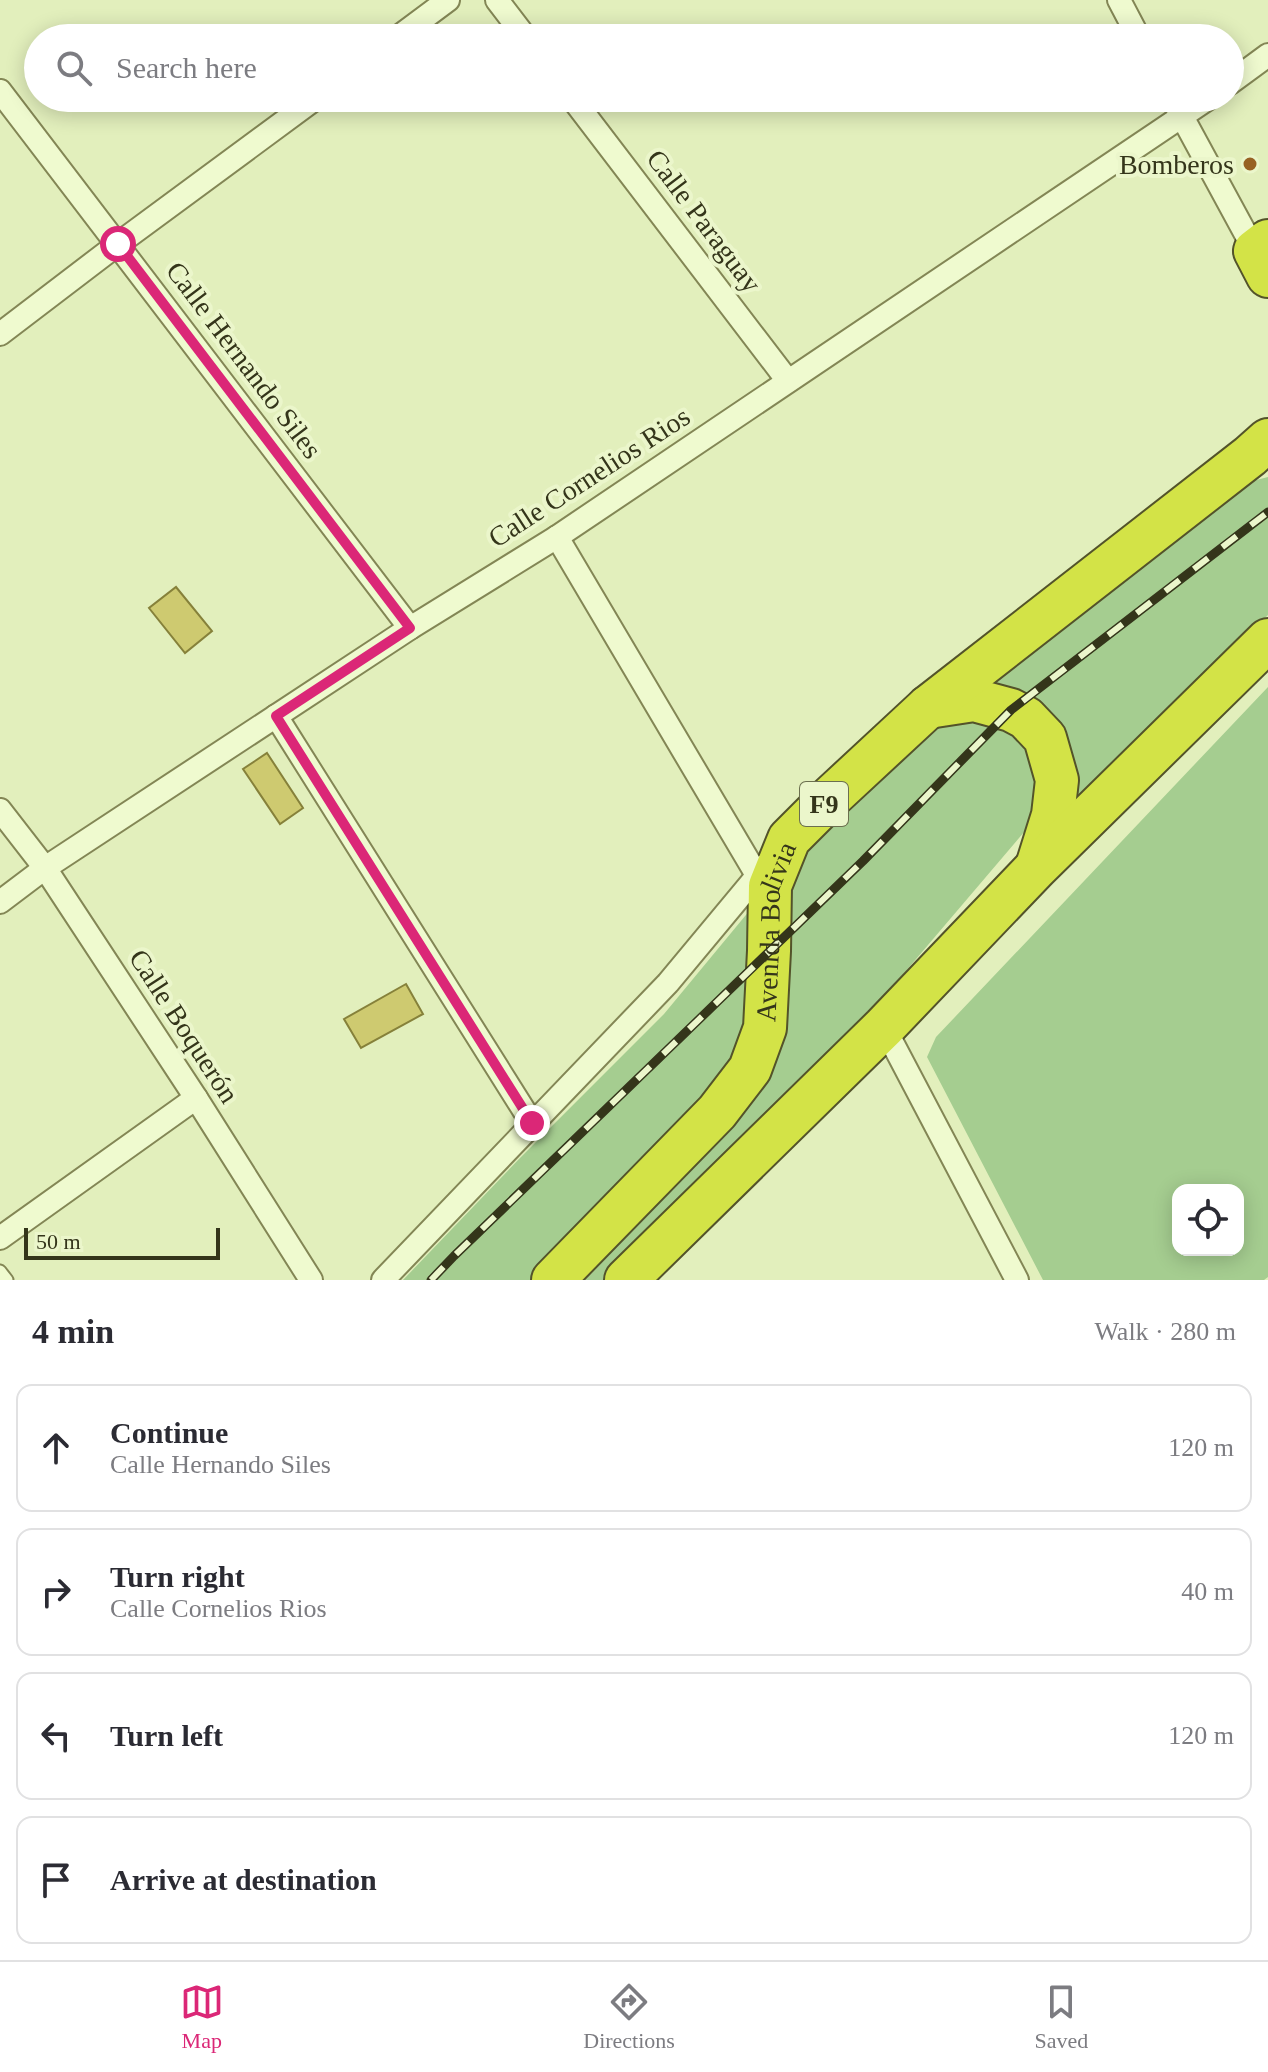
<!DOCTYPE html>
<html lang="en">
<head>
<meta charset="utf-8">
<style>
	body { margin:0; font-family:Georgia,serif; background:#f7f7f7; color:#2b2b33 }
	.controls { position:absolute; right:24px; bottom:24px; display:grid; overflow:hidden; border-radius:16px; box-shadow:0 4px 20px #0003 }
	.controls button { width:72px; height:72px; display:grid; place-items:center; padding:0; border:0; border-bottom:2px solid #e1e1e2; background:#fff; color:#2b2b33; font:40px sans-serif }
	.scale { position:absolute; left:24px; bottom:20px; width:196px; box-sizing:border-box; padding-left:8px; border:4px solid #34351a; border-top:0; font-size:22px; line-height:28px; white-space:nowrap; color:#34351a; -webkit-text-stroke:6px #ebf6cb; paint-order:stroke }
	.stop { position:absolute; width:24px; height:24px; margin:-18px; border:6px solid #db2777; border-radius:50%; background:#fff }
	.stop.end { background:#db2777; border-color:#fff; box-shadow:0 2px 8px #0008 }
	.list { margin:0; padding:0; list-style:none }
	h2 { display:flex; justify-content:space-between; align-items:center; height:104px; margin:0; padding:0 32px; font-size:34px }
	h2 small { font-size:26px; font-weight:400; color:#7c7c81 }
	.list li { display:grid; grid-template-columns:52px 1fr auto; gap:24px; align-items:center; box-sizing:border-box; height:128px; margin:0 16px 16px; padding:0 16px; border:2px solid #e1e1e2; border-radius:16px }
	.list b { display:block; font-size:30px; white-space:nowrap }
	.list p { margin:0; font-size:26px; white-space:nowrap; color:#7c7c81 }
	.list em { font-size:26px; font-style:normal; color:#7c7c81 }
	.icon { flex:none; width:44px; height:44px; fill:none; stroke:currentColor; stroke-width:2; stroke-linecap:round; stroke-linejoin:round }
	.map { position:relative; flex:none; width:1268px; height:1280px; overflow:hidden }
	.search { position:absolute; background:#fff; box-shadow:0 4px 20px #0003; left:24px; right:24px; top:24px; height:88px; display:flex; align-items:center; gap:20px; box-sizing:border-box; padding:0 28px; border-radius:44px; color:#7c7c81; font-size:30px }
	.sheet { height:680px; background:#fff }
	nav { display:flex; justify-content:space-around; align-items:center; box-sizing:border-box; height:112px; border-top:2px solid #e1e1e2; background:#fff; font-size:22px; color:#7c7c81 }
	nav a { display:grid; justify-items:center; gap:4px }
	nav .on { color:#db2777 }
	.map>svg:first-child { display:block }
	.green { fill:#a5cd90; fill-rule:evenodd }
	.building { fill:#ceca70; stroke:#86813a; stroke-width:2 }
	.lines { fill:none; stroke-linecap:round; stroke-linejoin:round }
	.lane-casing { stroke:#838655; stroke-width:15 }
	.street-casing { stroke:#838655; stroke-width:26 }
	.highway-casing { stroke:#53532a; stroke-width:46 }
	.lane { stroke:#effacf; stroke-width:11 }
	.street { stroke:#effacf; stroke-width:22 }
	.highway { stroke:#d3e347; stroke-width:42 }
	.rail-casing { stroke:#34351a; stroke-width:9 }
	.rail { stroke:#ebf6cb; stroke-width:6; stroke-dasharray:18; stroke-linecap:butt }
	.route { stroke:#db2777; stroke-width:10 }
	.poi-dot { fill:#976123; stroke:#ebf6cb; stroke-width:3 }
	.labels { text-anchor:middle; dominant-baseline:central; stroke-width:8; stroke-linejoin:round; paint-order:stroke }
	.shield { fill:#ebf6cb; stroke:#6b6f4f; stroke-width:2 }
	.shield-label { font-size:26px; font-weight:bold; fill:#34351a }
	.poi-label { font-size:28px; fill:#34351a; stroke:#ebf6cb; text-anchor:end }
	.street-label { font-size:28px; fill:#34351a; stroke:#ebf6cb }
</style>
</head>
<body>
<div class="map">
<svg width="1268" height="1280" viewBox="0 0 1268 1280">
	<rect width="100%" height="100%" fill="#e2efbc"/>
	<g class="green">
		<path d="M1268,477V615L1063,820L1069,793L979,683L1229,487Z"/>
		<path d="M1268,687V1277L1264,1280H1043L927,1057L936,1037ZM1238,1190V1250H1178V1190Z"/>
		<path d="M960,715L1016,732L1035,753L1044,785L1031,824L865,1019L605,1280H573L758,1088L788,868L927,725Z"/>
		<path d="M755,904L748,1026L737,1053L714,1087L531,1280H403L519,1159L664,1014Z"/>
	</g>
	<g class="building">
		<path d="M176,587L212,631L185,653L149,608Z"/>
		<path d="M267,753L303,808L280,824L243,769Z"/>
		<path d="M406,984L423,1014L361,1048L344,1019Z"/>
	</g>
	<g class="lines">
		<g class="lane-casing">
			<path id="lane" d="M0,1271L7,1280"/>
		</g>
		<g class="street-casing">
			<g id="street">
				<path d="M497,0L526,38"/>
				<path d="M1119,0L1139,38"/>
				<path d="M397,38L448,0"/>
				<path d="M1230,83L1268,55"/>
				<path d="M0,91L410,628"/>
				<path d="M572,98L788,381"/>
				<path d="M1172,98L1255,251"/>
				<path d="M0,334L118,244L316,98"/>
				<path d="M557,537L764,887"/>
				<path d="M276,716L532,1123"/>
				<path d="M0,810L45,868L196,1098L311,1280"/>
				<path d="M0,902L45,868L410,628L557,537L1209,98"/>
				<path d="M884,1027L1017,1280"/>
				<path d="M0,1238L196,1098"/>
				<path d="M383,1280L668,983L767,864"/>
			</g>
		</g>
		<g class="highway-casing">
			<g id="highway">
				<path d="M1268,241L1255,251L1268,276"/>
				<path d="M928,707L974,700L1011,710L1026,718L1045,738L1057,780L1053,815L1038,863"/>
				<path id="s1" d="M553,1280L717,1112L750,1069L765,1028L769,951L770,886L789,839L831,797L928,707L1250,456L1268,440"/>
				<path d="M626,1280L884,1027L1036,868L1268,640"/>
			</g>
		</g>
		<use href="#lane" class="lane"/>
		<use href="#street" class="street"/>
		<use href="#highway" class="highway"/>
		<g class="rail-casing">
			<path id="rail" d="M431,1280L454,1256L863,861L1011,710L1268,512"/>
		</g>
		<use href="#rail" class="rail"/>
	</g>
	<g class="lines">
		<path class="route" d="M118,244L410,628L276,716L532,1123"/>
	</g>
	<circle class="poi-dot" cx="1250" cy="164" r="8"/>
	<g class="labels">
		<rect class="shield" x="800" y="782" width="48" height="44" rx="6"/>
		<g class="shield-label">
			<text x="824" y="804">F9</text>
		</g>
		<g class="poi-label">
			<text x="1234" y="164">Bomberos</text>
		</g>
		<g class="street-label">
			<text transform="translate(704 221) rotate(53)">Calle Paraguay</text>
			<text transform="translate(244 360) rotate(53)">Calle Hernando Siles</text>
			<text transform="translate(589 477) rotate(-33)">Calle Cornelios Rios</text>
			<text stroke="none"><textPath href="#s1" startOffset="430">Avenida Bolivia</textPath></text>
			<text transform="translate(184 1026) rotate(57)">Calle Boquerón</text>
		</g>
	</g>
</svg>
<div class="controls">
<button><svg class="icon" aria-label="locate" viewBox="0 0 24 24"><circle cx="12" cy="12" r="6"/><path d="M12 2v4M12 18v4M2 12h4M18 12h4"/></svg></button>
</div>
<div class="scale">50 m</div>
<div class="stop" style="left:118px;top:244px"></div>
<div class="stop end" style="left:532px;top:1123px"></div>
<div class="search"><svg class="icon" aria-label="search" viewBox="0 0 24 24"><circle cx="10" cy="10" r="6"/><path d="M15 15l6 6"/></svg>Search here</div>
</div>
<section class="sheet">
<h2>4 min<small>Walk · 280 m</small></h2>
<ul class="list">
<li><svg class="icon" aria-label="ahead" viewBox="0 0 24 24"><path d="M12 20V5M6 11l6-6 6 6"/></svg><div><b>Continue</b><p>Calle Hernando Siles</p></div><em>120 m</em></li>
<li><svg class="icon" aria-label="right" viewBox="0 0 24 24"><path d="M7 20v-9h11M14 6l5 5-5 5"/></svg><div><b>Turn right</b><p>Calle Cornelios Rios</p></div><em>40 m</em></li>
<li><svg class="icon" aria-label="left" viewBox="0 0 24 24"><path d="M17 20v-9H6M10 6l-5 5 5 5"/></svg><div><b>Turn left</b></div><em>120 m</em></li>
<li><svg class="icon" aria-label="arrive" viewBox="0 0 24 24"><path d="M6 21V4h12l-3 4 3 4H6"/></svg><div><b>Arrive at destination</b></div></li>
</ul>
</section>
<nav>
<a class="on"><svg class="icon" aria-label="map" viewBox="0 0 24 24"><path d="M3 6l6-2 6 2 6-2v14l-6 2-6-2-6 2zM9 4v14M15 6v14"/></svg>Map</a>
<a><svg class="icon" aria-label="directions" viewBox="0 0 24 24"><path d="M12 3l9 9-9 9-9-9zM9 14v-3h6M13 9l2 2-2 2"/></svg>Directions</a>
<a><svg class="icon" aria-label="saved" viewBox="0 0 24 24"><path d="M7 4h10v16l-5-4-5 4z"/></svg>Saved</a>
</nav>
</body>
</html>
